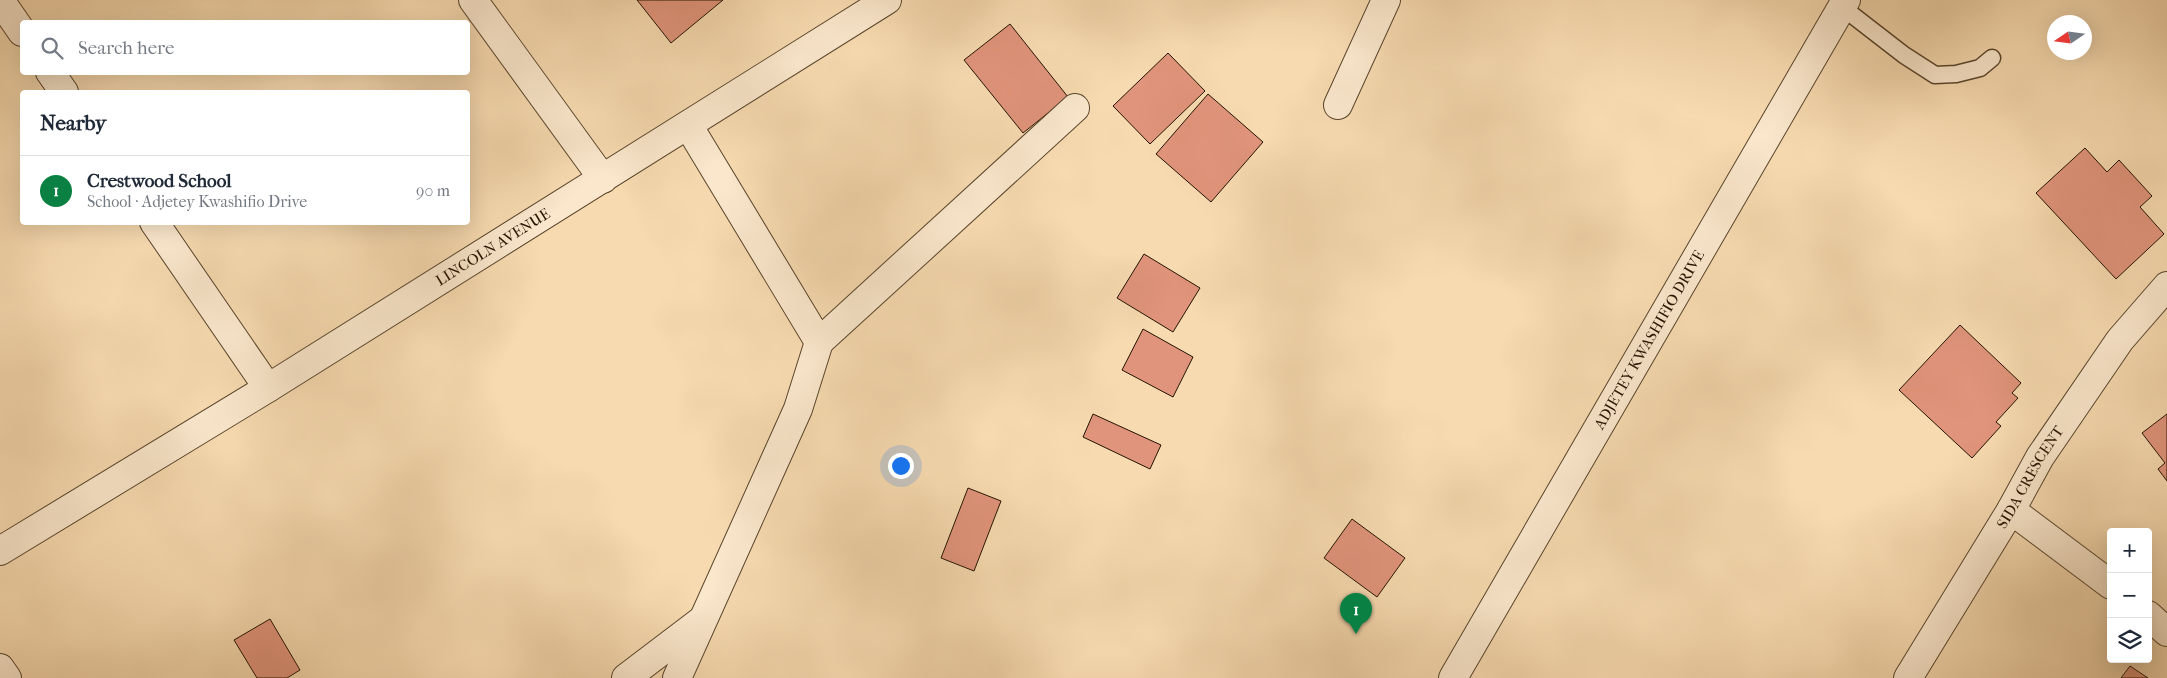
<!DOCTYPE html>
<html lang="en">
<head>
<meta charset="utf-8">
<style>
	body { margin:0; font-family:"IM FELL French Canon",serif; background:#f2f2f3; color:#1f2937 }
	.controls { position:absolute; right:15px; bottom:15px; display:grid; overflow:hidden; border-radius:5px; box-shadow:0 5px 20px #0002 }
	.controls button { width:45px; height:45px; display:grid; place-items:center; padding:0; border:0; border-bottom:1px solid #e0e1e3; background:#fff; color:#1f2937; font:25px sans-serif }
	.compass { position:absolute; left:2047px; top:15px; width:45px; height:45px; border-radius:50%; background:#fff; box-shadow:0 5px 20px #0002; rotate:257deg }
	.you { position:absolute; left:900px; top:465px; width:18px; height:18px; margin:-12px; border:4px solid #fff; border-radius:50%; background:#1a73e8; box-shadow:0 0 0 8px #1a73e833 }
	.badge { display:grid; place-items:center; width:32px; height:32px; border-radius:50%; background:#0b8043; color:#fff; font-size:16px; font-weight:700 }
	.pin { position:absolute; translate:-50% -41px; filter:drop-shadow(0 1px 2px #0008) }
	.pin::after { content:''; position:absolute; top:26px; width:18px; height:15px; background:inherit; clip-path:polygon(0 0,100% 0,50% 100%) }
	.list { margin:0; padding:0; list-style:none }
	h2 { display:flex; justify-content:space-between; align-items:center; height:65px; margin:0; padding:0 20px; font-size:21px }
	h2 small { font-size:16px; font-weight:400; color:#747a83 }
	.list li { display:grid; grid-template-columns:32px 1fr auto; gap:15px; align-items:center; box-sizing:border-box; height:70px; padding:0 20px; border-top:1px solid #e0e1e3 }
	.list b { display:block; font-size:19px; white-space:nowrap }
	.list p { margin:0; font-size:16px; white-space:nowrap; color:#747a83 }
	.list em { font-size:16px; font-style:normal; color:#747a83 }
	.icon { flex:none; width:28px; height:28px; fill:none; stroke:currentColor; stroke-width:2; stroke-linecap:round; stroke-linejoin:round }
	.map { position:relative; flex:none; width:2167px; height:678px; overflow:hidden }
	.search { position:absolute; background:#fff; box-shadow:0 5px 20px #0002; left:20px; top:20px; width:450px; height:55px; display:flex; align-items:center; gap:12px; box-sizing:border-box; padding:0 18px; border-radius:5px; color:#747a83; font-size:19px }
	.panel { position:absolute; background:#fff; box-shadow:0 5px 20px #0002; left:20px; top:90px; width:450px; height:135px; border-radius:5px }
	.map>svg:first-child { display:block }
	.building { fill:#e0947b; stroke:#241300 }
	.lines { fill:none; stroke-linecap:round; stroke-linejoin:round }
	.lane-casing { stroke:#59452c; stroke-width:19 }
	.street-casing { stroke:#59452c; stroke-width:30 }
	.lane { stroke:#fae7cc; stroke-width:16 }
	.street { stroke:#fae7cc; stroke-width:28 }
	.labels { text-anchor:middle; dominant-baseline:central; stroke-width:5; stroke-linejoin:round; paint-order:stroke }
	.street-label { font-size:15px; fill:#241300; stroke:#fae7cc }
</style>
</head>
<body>
<div class="map">
<svg width="2167" height="678" viewBox="0 0 2167 678">
	<rect width="100%" height="100%" fill="#f7dab0"/>
	<filter id="stains"><feTurbulence type="fractalNoise" baseFrequency=".004" numOctaves="4"/><feColorMatrix values="0 0 0 0 .2 0 0 0 0 .09 0 0 0 0 .02 0 0 0 .5 -.17"/></filter>
	<radialGradient id="worn" r=".72"><stop offset=".6" stop-color="#630" stop-opacity="0"/><stop offset="1" stop-color="#630" stop-opacity=".3"/></radialGradient>
	<g class="building">
		<path d="M637,0H723L671,43Z"/>
		<path d="M1010,24L1068,97L1023,133L964,60Z"/>
		<path d="M1168,53L1205,91L1150,144L1113,106Z"/>
		<path d="M1208,94L1263,142L1211,202L1156,154Z"/>
		<path d="M2085,148L2107,172L2119,160L2152,196L2140,207L2164,234L2116,279L2036,193Z"/>
		<path d="M1144,254L1200,288L1173,332L1117,298Z"/>
		<path d="M1960,325L2021,383L2012,393L2018,398L1996,422L2001,426L1972,458L1899,390Z"/>
		<path d="M1143,329L1193,357L1173,397L1122,370Z"/>
		<path d="M1093,414L1161,445L1150,469L1083,437Z"/>
		<path d="M2167,414V481L2158,469L2165,463L2142,433Z"/>
		<path d="M968,488L1001,501L974,571L941,558Z"/>
		<path d="M1352,519L1405,558L1377,597L1324,558Z"/>
		<path d="M270,619L300,670L287,678H257L234,640Z"/>
		<path d="M2130,666L2148,678H2121Z"/>
	</g>
	<g class="lines">
		<g class="lane-casing">
			<path id="lane" d="M1842,7L1904,55L1935,75L1956,74L1980,68L1992,58"/>
		</g>
		<g class="street-casing">
			<g id="street">
				<path d="M0,0L22,32"/>
				<path d="M473,0L603,179"/>
				<path d="M50,72L64,92"/>
				<path d="M1338,105L1386,0"/>
				<path d="M154,222L268,388"/>
				<path d="M819,342L1075,108"/>
				<path d="M2011,510L2111,585"/>
				<path id="s1" d="M0,551L268,388L887,0"/>
				<path d="M2148,615L2167,632"/>
				<path d="M0,668L7,678"/>
				<path d="M626,678L701,621"/>
				<path d="M677,678L798,409L819,342L688,125"/>
				<path id="s2" d="M1453,678L1846,0"/>
				<path id="s3" d="M1908,678L2011,510L2040,457L2120,340L2167,286"/>
			</g>
		</g>
		<use href="#lane" class="lane"/>
		<use href="#street" class="street"/>
	</g>
	<g class="labels">
		<g class="street-label">
			<text stroke="none"><textPath href="#s1" startOffset="579">LINCOLN AVENUE</textPath></text>
			<text stroke="none"><textPath href="#s2" startOffset="391">ADJETEY KWASHIFIO DRIVE</textPath></text>
			<text stroke="none"><textPath href="#s3" startOffset="235">SIDA CRESCENT</textPath></text>
		</g>
	</g>
	<rect width="100%" height="100%" filter="url(#stains)"/>
	<rect width="100%" height="100%" fill="url(#worn)"/>
</svg>
<div class="controls">
<button>+</button>
<button>−</button>
<button><svg class="icon" aria-label="layers" viewBox="0 0 24 24"><path d="M12 4l9 5-9 5-9-5zM3 14l9 5 9-5"/></svg></button>
</div>
<svg class="compass" viewBox="-18 -18 36 36"><path d="M0-13l5 13h-10z" fill="#e53935"/><path d="M0 13l5-13h-10z" fill="#747a83"/></svg>
<div class="you"></div>
<div class="pin badge" style="left:1356px;top:634px">1</div>
<div class="search"><svg class="icon" aria-label="search" viewBox="0 0 24 24"><circle cx="10" cy="10" r="6"/><path d="M15 15l6 6"/></svg>Search here</div>
<section class="panel">
<h2>Nearby<small></small></h2>
<ul class="list">
<li><span class="badge">1</span><div><b>Crestwood School</b><p>School · Adjetey Kwashifio Drive</p></div><em>90 m</em></li>
</ul>
</section>
</div>
</body>
</html>
